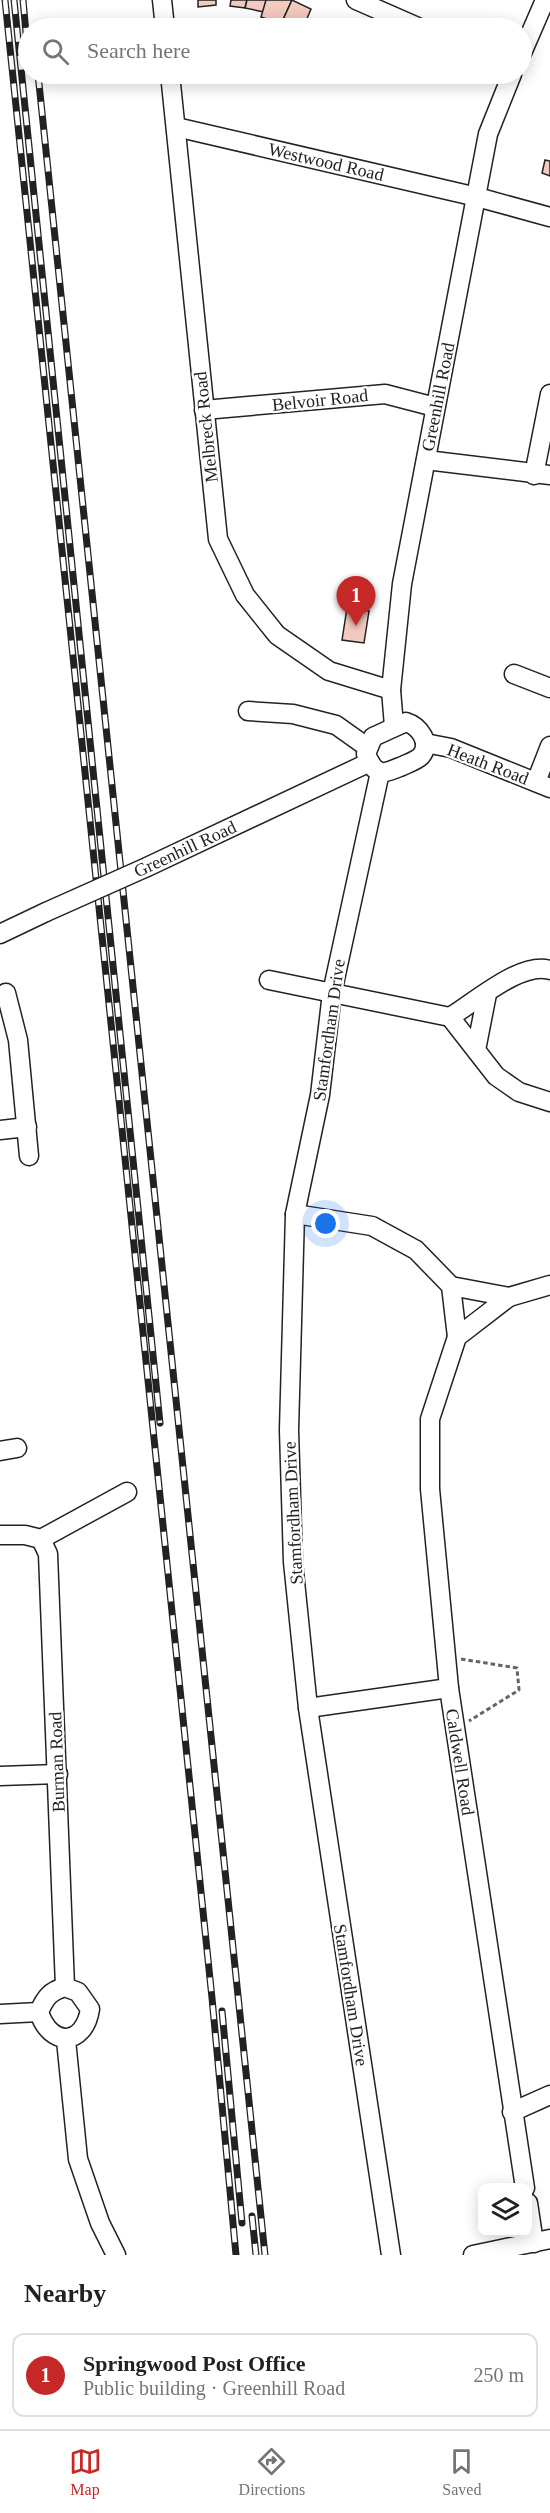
<!DOCTYPE html>
<html lang="en">
<head>
<meta charset="utf-8">
<style>
	body { margin:0; font-family:Georgia,serif; background:#f6f6f6; color:#202124 }
	.controls { position:absolute; right:18px; bottom:18px; display:grid; overflow:hidden; border-radius:12px; box-shadow:0 3px 15px #0003 }
	.controls button { width:54px; height:54px; display:grid; place-items:center; padding:0; border:0; border-bottom:2px solid #e0e0e0; background:#fff; color:#202124; font:30px sans-serif }
	.you { position:absolute; left:326px; top:1224px; width:21px; height:21px; margin:-15px; border:4px solid #fff; border-radius:50%; background:#1a73e8; box-shadow:0 0 0 9px #1a73e833 }
	.badge { display:grid; place-items:center; width:39px; height:39px; border-radius:50%; background:#c62828; color:#fff; font-size:20px; font-weight:700 }
	.pin { position:absolute; translate:-50% -50px; filter:drop-shadow(0 2px 3px #0008) }
	.pin::after { content:''; position:absolute; top:32px; width:21px; height:18px; background:inherit; clip-path:polygon(0 0,100% 0,50% 100%) }
	.list { margin:0; padding:0; list-style:none }
	h2 { display:flex; justify-content:space-between; align-items:center; height:78px; margin:0; padding:0 24px; font-size:26px }
	h2 small { font-size:20px; font-weight:400; color:#757577 }
	.list li { display:grid; grid-template-columns:39px 1fr auto; gap:18px; align-items:center; box-sizing:border-box; height:84px; margin:0 12px 12px; padding:0 12px; border:2px solid #e0e0e0; border-radius:12px }
	.list b { display:block; font-size:22px; white-space:nowrap }
	.list p { margin:0; font-size:20px; white-space:nowrap; color:#757577 }
	.list em { font-size:20px; font-style:normal; color:#757577 }
	.icon { flex:none; width:33px; height:33px; fill:none; stroke:currentColor; stroke-width:2; stroke-linecap:round; stroke-linejoin:round }
	.map { position:relative; flex:none; width:550px; height:2255px; overflow:hidden }
	.search { position:absolute; background:#fff; box-shadow:0 3px 15px #0003; left:18px; right:18px; top:18px; height:66px; display:flex; align-items:center; gap:15px; box-sizing:border-box; padding:0 21px; border-radius:33px; color:#757577; font-size:22px }
	.sheet { height:174px; background:#fff }
	nav { display:flex; justify-content:space-around; align-items:center; box-sizing:border-box; height:84px; border-top:2px solid #e0e0e0; background:#fff; font-size:16px; color:#757577 }
	nav a { display:grid; justify-items:center; gap:3px }
	nav .on { color:#c62828 }
	.map>svg:first-child { display:block }
	.building { fill:#f3c9c0; stroke:#222; stroke-width:1.5 }
	.lines { fill:none; stroke-linecap:round; stroke-linejoin:round }
	.minor-casing { stroke:#222; stroke-width:21 }
	.path { stroke:#646464; stroke-width:3; stroke-dasharray:4.5 3; stroke-linecap:butt }
	.minor { stroke:#fff; stroke-width:18 }
	.rail-casing { stroke:#222; stroke-width:7 }
	.rail { stroke:#fff; stroke-width:4.5; stroke-dasharray:14; stroke-linecap:butt }
	.minor-bridge-casing { stroke:#222; stroke-width:21; stroke-linecap:butt }
	.minor-bridge { stroke:#fff; stroke-width:18 }
	.labels { text-anchor:middle; dominant-baseline:central; stroke-width:4.5; stroke-linejoin:round; paint-order:stroke }
	.street-label { font-size:18px; fill:#222; stroke:#fff }
</style>
</head>
<body>
<div class="map">
<svg width="550" height="2255" viewBox="0 0 550 2255">
	<rect width="100%" height="100%" fill="#fff"/>
	<g class="building">
		<path d="M198,0H216V5L198,7Z"/>
		<path d="M231,0H247L245,8L230,6Z"/>
		<path d="M247,0H266L264,12L245,8Z"/>
		<path d="M266,0H292L281,24L261,17Z"/>
		<path d="M292,0L311,9L303,28H291L281,24Z"/>
		<path d="M545,160L550,161V176L542,173Z"/>
		<path d="M347,608L369,611L364,643L342,640Z"/>
	</g>
	<g class="lines">
		<g class="minor-casing">
			<g id="minor">
				<path d="M162,0L165,28"/>
				<path d="M356,0L420,28"/>
				<path d="M522,53L545,0"/>
				<path d="M170,74L218,539L245,595L277,635L329,671L391,690"/>
				<path d="M176,127L477,197L550,217"/>
				<path d="M204,410L385,394L435,407"/>
				<path d="M426,460L550,475"/>
				<path d="M534,475L550,394"/>
				<path d="M514,674L550,688"/>
				<path d="M248,711L293,714L336,725L367,747"/>
				<path d="M406,722C419,726 432,743 421,756C416,761 406,764 400,767C394,769 387,773 381,772C372,770 369,761 366,754L373,737Z"/>
				<path d="M394,726L391,690L402,584L488,134L512,74"/>
				<path d="M425,743L451,748L550,788"/>
				<path d="M380,772L332,993L320,1095L295,1214L289,1430L293,1562L308,1708L391,2255"/>
				<path d="M536,782L550,746"/>
				<path d="M147,867L370,762"/>
				<path d="M0,934L46,912"/>
				<path d="M269,980L450,1017C475,1002 521,961 550,970"/>
				<path d="M6,993L18,1040L29,1156"/>
				<path d="M450,1017L496,1076L519,1092L550,1102"/>
				<path d="M476,1050L487,994"/>
				<path d="M0,1130L27,1127"/>
				<path d="M295,1214L372,1226L416,1250L451,1286L509,1297L550,1285"/>
				<path d="M451,1286L457,1337"/>
				<path d="M509,1297L457,1337L430,1419V1489L449,1688L525,2188"/>
				<path d="M0,1451L17,1448"/>
				<path d="M0,1535H25L41,1539L127,1492"/>
				<path d="M41,1539L48,1554L65,1987"/>
				<path d="M308,1708L449,1688"/>
				<path d="M0,1776L58,1774"/>
				<path d="M65,1987L78,1992L90,2009C84,2047 50,2047 39,2012C45,1998 50,1991 65,1987Z"/>
				<path d="M0,2014L39,2012"/>
				<path d="M66,2040L78,2159L100,2223L116,2255"/>
				<path d="M512,2112L550,2095"/>
				<path d="M528,2203L534,2243"/>
				<path d="M473,2255L550,2239"/>
			</g>
		</g>
		<path class="path" d="M461,1659L517,1668L519,1690L469,1721"/>
		<use href="#minor" class="minor"/>
		<g class="rail-casing">
			<g id="rail">
				<path d="M5,0L212,1998L236,2255"/>
				<path d="M14,0L160,1423"/>
				<path d="M23,0L28,55"/>
				<path d="M38,74L265,2255"/>
				<path d="M222,2011L242,2223"/>
				<path d="M252,2216L256,2255"/>
			</g>
		</g>
		<use href="#rail" class="rail"/>
		<g class="minor-bridge-casing">
			<path id="minor-bridge" d="M46,912L147,867"/>
		</g>
		<use href="#minor-bridge" class="minor-bridge"/>
	</g>
	<g class="labels">
		<g class="street-label">
			<text transform="translate(326 162) rotate(13)">Westwood Road</text>
			<text transform="translate(438 397) rotate(-79)">Greenhill Road</text>
			<text transform="translate(320 400) rotate(-6)">Belvoir Road</text>
			<text transform="translate(206 427) rotate(-96)">Melbreck Road</text>
			<text transform="translate(488 764) rotate(21)">Heath Road</text>
			<text transform="translate(185 849) rotate(-25)">Greenhill Road</text>
			<text transform="translate(329 1030) rotate(-82)">Stamfordham Drive</text>
			<text transform="translate(293 1513) rotate(-93)">Stamfordham Drive</text>
			<text transform="translate(57 1762) rotate(-92)">Burman Road</text>
			<text transform="translate(460 1762) rotate(81)">Caldwell Road</text>
			<text transform="translate(351 1995) rotate(81)">Stamfordham Drive</text>
		</g>
	</g>
</svg>
<div class="controls">
<button><svg class="icon" aria-label="layers" viewBox="0 0 24 24"><path d="M12 4l9 5-9 5-9-5zM3 14l9 5 9-5"/></svg></button>
</div>
<div class="you"></div>
<div class="pin badge" style="left:356px;top:626px">1</div>
<div class="search"><svg class="icon" aria-label="search" viewBox="0 0 24 24"><circle cx="10" cy="10" r="6"/><path d="M15 15l6 6"/></svg>Search here</div>
</div>
<section class="sheet">
<h2>Nearby<small></small></h2>
<ul class="list">
<li><span class="badge">1</span><div><b>Springwood Post Office</b><p>Public building · Greenhill Road</p></div><em>250 m</em></li>
</ul>
</section>
<nav>
<a class="on"><svg class="icon" aria-label="map" viewBox="0 0 24 24"><path d="M3 6l6-2 6 2 6-2v14l-6 2-6-2-6 2zM9 4v14M15 6v14"/></svg>Map</a>
<a><svg class="icon" aria-label="directions" viewBox="0 0 24 24"><path d="M12 3l9 9-9 9-9-9zM9 14v-3h6M13 9l2 2-2 2"/></svg>Directions</a>
<a><svg class="icon" aria-label="saved" viewBox="0 0 24 24"><path d="M7 4h10v16l-5-4-5 4z"/></svg>Saved</a>
</nav>
</body>
</html>
